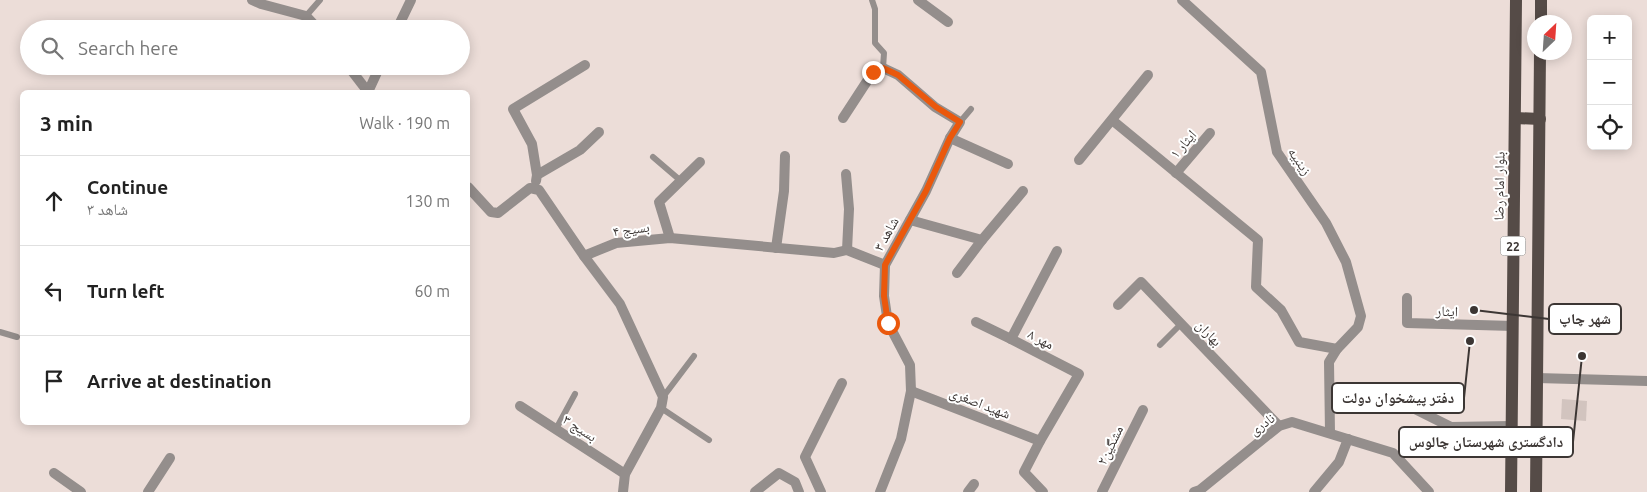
<!DOCTYPE html>
<html lang="en">
<head>
<meta charset="utf-8">
<style>
	body { margin:0; font-family:Ubuntu,"Noto Naskh Arabic",sans-serif; background:#f6f6f6; color:#222 }
	.controls { position:absolute; right:15px; top:15px; display:grid; overflow:hidden; border-radius:8px; box-shadow:0 2px 12px #0003 }
	.controls button { width:45px; height:45px; display:grid; place-items:center; padding:0; border:0; border-bottom:1px solid #e0e0e0; background:#fff; color:#222; font:25px sans-serif }
	.compass { position:absolute; left:1527px; top:15px; width:45px; height:45px; border-radius:50%; background:#fff; box-shadow:0 2px 12px #0003; rotate:25deg }
	.stop { position:absolute; width:15px; height:15px; margin:-11px; border:4px solid #ea580c; border-radius:50%; background:#fff }
	.stop.end { background:#ea580c; border-color:#fff; box-shadow:0 1px 5px #0008 }
	.list { margin:0; padding:0; list-style:none }
	h2 { display:flex; justify-content:space-between; align-items:center; height:65px; margin:0; padding:0 20px; font-size:21px }
	h2 small { font-size:16px; font-weight:400; color:#767676 }
	.list li { display:grid; grid-template-columns:32px 1fr auto; gap:15px; align-items:center; box-sizing:border-box; height:90px; padding:0 20px; border-top:1px solid #e0e0e0 }
	.list b { display:block; font-size:19px; white-space:nowrap }
	.list p { margin:0; font-size:16px; white-space:nowrap; color:#767676 }
	.list em { font-size:16px; font-style:normal; color:#767676 }
	.icon { flex:none; width:28px; height:28px; fill:none; stroke:currentColor; stroke-width:2; stroke-linecap:round; stroke-linejoin:round }
	.map { position:relative; flex:none; width:1647px; height:492px; overflow:hidden }
	.search { position:absolute; background:#fff; box-shadow:0 2px 12px #0003; left:20px; top:20px; width:450px; height:55px; display:flex; align-items:center; gap:12px; box-sizing:border-box; padding:0 18px; border-radius:28px; color:#767676; font-size:19px }
	.panel { position:absolute; background:#fff; box-shadow:0 2px 12px #0003; left:20px; top:90px; width:450px; height:335px; border-radius:8px }
	.map>svg:first-child { display:block }
	.building { fill:#d2c4bf }
	.lines { fill:none; stroke-linecap:round; stroke-linejoin:round }
	.lane { stroke:#948e8c; stroke-width:6 }
	.street { stroke:#948e8c; stroke-width:10 }
	.primary { stroke:#554b47; stroke-width:12 }
	.route { stroke:#ea580c; stroke-width:6 }
	.labels { text-anchor:middle; dominant-baseline:central; stroke-width:4; stroke-linejoin:round; paint-order:stroke }
	.shield { fill:#fff; stroke:#767271; stroke-width:1 }
	.shield-label { font-size:12px; font-weight:bold; fill:#3c3634 }
	.street-label { font-size:14px; fill:#3c3634; stroke:#fff }
	.leader { fill:none; stroke:#3c3634; stroke-width:2 }
	.callout-dot { fill:#3c3634; stroke:#fff; stroke-width:2 }
	.callout { fill:#fff; stroke:#3c3634; stroke-width:2 }
	.callout-label { font-size:15px; text-anchor:middle; font-weight:bold; fill:#3c3634 }
</style>
</head>
<body>
<div class="map">
<svg width="1647" height="492" viewBox="0 0 1647 492">
	<rect width="100%" height="100%" fill="#ecddd8"/>
	<path class="building" d="M1562,399L1587,401L1586,421L1561,419Z"/>
	<g class="lines">
		<g class="lane">
			<path d="M872,0L875,9V43L884,53L883,68"/>
			<path d="M306,16L320,0"/>
			<path d="M960,122L971,109"/>
			<path d="M653,157L681,181"/>
			<path d="M0,332L17,337"/>
			<path d="M1160,345L1181,324"/>
			<path d="M663,397L694,356"/>
			<path d="M661,408L709,440"/>
			<path d="M556,429L575,394"/>
		</g>
		<g class="street">
			<path d="M252,0L261,4L306,16L318,29"/>
			<path d="M918,0L948,22"/>
			<path d="M1182,0L1261,72L1277,152L1326,223L1346,262L1361,316L1358,327L1337,349L1329,362L1330,433"/>
			<path d="M397,29L411,0"/>
			<path d="M348,66L368,92"/>
			<path d="M368,92L380,66"/>
			<path d="M843,118L873,72L883,68L898,75L935,107L960,122L950,138L926,191L885,265L884,296L888,323L910,365L911,391L901,439L880,492"/>
			<path d="M1112,120L1258,240L1256,287L1281,310L1299,342L1337,349"/>
			<path d="M950,138L1008,164"/>
			<path d="M1079,160L1148,75"/>
			<path d="M1176,173L1210,133"/>
			<path d="M846,174L849,209L847,250"/>
			<path d="M537,175L532,144L513,109L585,65"/>
			<path d="M536,181L537,175L580,150L599,132"/>
			<path d="M468,187L491,212L498,213L530,188L539,190L584,256"/>
			<path d="M910,220L982,240L1023,191"/>
			<path d="M670,238L659,202L700,162"/>
			<path d="M776,248L784,191L785,156"/>
			<path d="M957,273L982,240"/>
			<path d="M1407,298V323L1513,326"/>
			<path d="M1118,305L1141,282L1279,426"/>
			<path d="M976,322L1011,339"/>
			<path d="M1537,378L1647,381"/>
			<path d="M1342,388L1379,391L1451,427L1511,426"/>
			<path d="M911,391L1040,441"/>
			<path d="M520,406L625,474"/>
			<path d="M54,473L81,492"/>
			<path d="M148,492L170,458"/>
			<path d="M623,492L625,474L661,408L663,397L620,304L584,256L616,243L670,238L834,253L847,250L885,265"/>
			<path d="M755,492L779,473L795,482L799,492"/>
			<path d="M821,492L805,457L842,383"/>
			<path d="M968,492L974,484"/>
			<path d="M1043,492L1024,472L1040,441L1079,374L1011,339L1057,251"/>
			<path d="M1102,492L1143,410"/>
			<path d="M1194,492L1200,490L1279,426L1292,422L1393,453L1429,492"/>
			<path d="M1314,492L1339,462L1348,439"/>
		</g>
		<g class="primary">
			<path d="M1541,22V0"/>
			<path d="M1515,118L1540,119"/>
			<path d="M1511,492L1516,0"/>
			<path d="M1536,492L1540,52"/>
		</g>
	</g>
	<g class="lines">
		<path class="route" d="M873,72L883,68L898,75L936,107L960,122L950,138L926,191L885,265L884,296L888,323"/>
	</g>
	<g class="labels">
		<rect class="shield" x="1500.5" y="236.5" width="25" height="19" rx="4"/>
		<g class="shield-label">
			<text x="1513" y="246">22</text>
		</g>
		<g class="street-label">
			<text transform="translate(1183 144) rotate(-49)">ایثار ۱</text>
			<text transform="translate(1300 161) rotate(56)">زینبیه</text>
			<text transform="translate(1499 186) rotate(-89)">بلوار امام رضا</text>
			<text transform="translate(631 229) rotate(-8)">بسیج ۴</text>
			<text transform="translate(886 234) rotate(-61)">شاهد ۳</text>
			<text transform="translate(1447 311) rotate(2)">ایثار</text>
			<text transform="translate(1209 333) rotate(46)">بهاران</text>
			<text transform="translate(1041 339) rotate(27)">مهر ۸</text>
			<text transform="translate(980 403) rotate(21)">شهید اصغری</text>
			<text transform="translate(1262 424) rotate(-35)">نادری</text>
			<text transform="translate(580 428) rotate(33)">بسیج ۳</text>
			<text transform="translate(1110 445) rotate(-64)">مشگین۲</text>
		</g>
	</g>
	<path class="leader" d="M1474 310L1549 319M1470 341L1464 398M1582 356L1573 442"/>
	<g class="callout-dot">
		<circle cx="1474" cy="310" r="5"/>
		<circle cx="1470" cy="341" r="5"/>
		<circle cx="1582" cy="356" r="5"/>
	</g>
	<g class="callout">
		<rect x="1549" y="304" width="72" height="30" rx="5"/>
		<rect x="1332" y="383" width="132" height="30" rx="5"/>
		<rect x="1399" y="427" width="174" height="30" rx="5"/>
	</g>
	<g class="callout-label">
		<text x="1585" y="324">شهر چاپ</text>
		<text x="1398" y="403">دفتر پیشخوان دولت</text>
		<text x="1486" y="447">دادگستری شهرستان چالوس</text>
	</g>
</svg>
<div class="controls">
<button>+</button>
<button>−</button>
<button><svg class="icon" aria-label="locate" viewBox="0 0 24 24"><circle cx="12" cy="12" r="6"/><path d="M12 2v4M12 18v4M2 12h4M18 12h4"/></svg></button>
</div>
<svg class="compass" viewBox="-18 -18 36 36"><path d="M0-13l5 13h-10z" fill="#e53935"/><path d="M0 13l5-13h-10z" fill="#767676"/></svg>
<div class="stop" style="left:888px;top:323px"></div>
<div class="stop end" style="left:873px;top:72px"></div>
<div class="search"><svg class="icon" aria-label="search" viewBox="0 0 24 24"><circle cx="10" cy="10" r="6"/><path d="M15 15l6 6"/></svg>Search here</div>
<section class="panel">
<h2>3 min<small>Walk · 190 m</small></h2>
<ul class="list">
<li><svg class="icon" aria-label="ahead" viewBox="0 0 24 24"><path d="M12 20V5M6 11l6-6 6 6"/></svg><div><b>Continue</b><p>شاهد ۳</p></div><em>130 m</em></li>
<li><svg class="icon" aria-label="left" viewBox="0 0 24 24"><path d="M17 20v-9H6M10 6l-5 5 5 5"/></svg><div><b>Turn left</b></div><em>60 m</em></li>
<li><svg class="icon" aria-label="arrive" viewBox="0 0 24 24"><path d="M6 21V4h12l-3 4 3 4H6"/></svg><div><b>Arrive at destination</b></div></li>
</ul>
</section>
</div>
</body>
</html>
